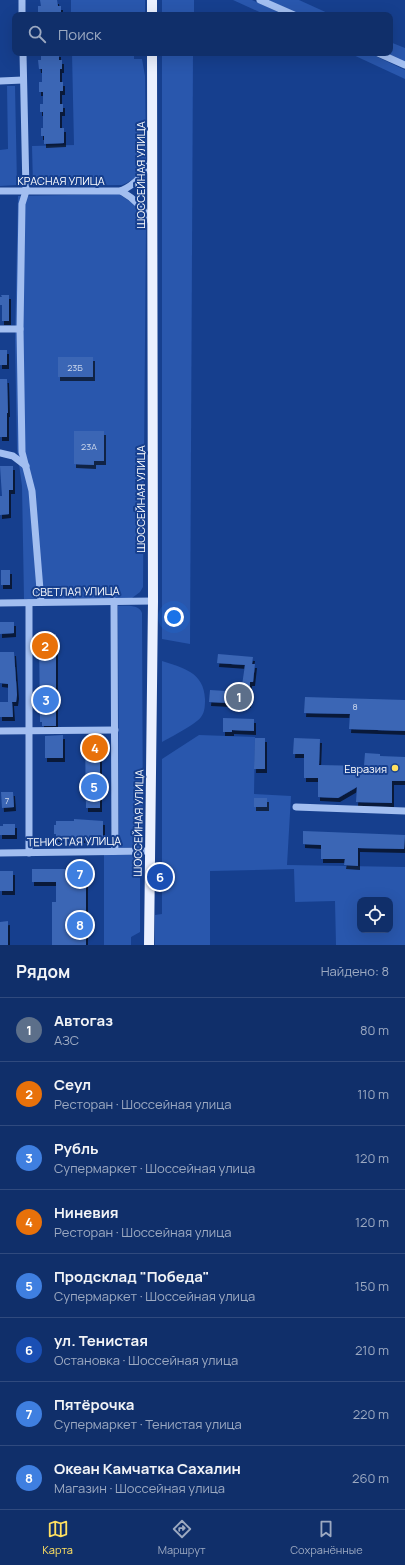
<!DOCTYPE html>
<html lang="ru">
<head>
<meta charset="utf-8">
<style>
	body { margin:0; font-family:Manrope,sans-serif; background:#193770; color:#f1f3f6 }
	.controls { position:absolute; right:12px; bottom:12px; display:grid; overflow:hidden; border-radius:8px; box-shadow:0 4px 16px #0002 }
	.controls button { width:36px; height:36px; display:grid; place-items:center; padding:0; border:0; border-bottom:1px solid #304a7e; background:#102f6a; color:#f1f3f6; font:20px sans-serif }
	.you { position:absolute; left:174px; top:617px; width:14px; height:14px; margin:-10px; border:3px solid #fff; border-radius:50%; background:#1a73e8; box-shadow:0 0 0 6px #1a73e833 }
	.badge { display:grid; place-items:center; width:26px; height:26px; border-radius:50%; background:#ffe060; color:#fff; font-size:13px; font-weight:700 }
	.pin { position:absolute; translate:-50% -50%; border:2px solid #fff; box-shadow:0 1px 4px #0006 }
	.list { margin:0; padding:0; list-style:none }
	h2 { display:flex; justify-content:space-between; align-items:center; height:52px; margin:0; padding:0 16px; font-size:17px }
	h2 small { font-size:13px; font-weight:400; color:#9ca9c1 }
	.list li { display:grid; grid-template-columns:26px 1fr auto; gap:12px; align-items:center; box-sizing:border-box; height:64px; padding:0 16px; border-top:1px solid #304a7e }
	.list b { display:block; font-size:15px; white-space:nowrap }
	.list p { margin:0; font-size:13px; white-space:nowrap; color:#9ca9c1 }
	.list em { font-size:13px; font-style:normal; color:#9ca9c1 }
	.icon { flex:none; width:22px; height:22px; fill:none; stroke:currentColor; stroke-width:2; stroke-linecap:round; stroke-linejoin:round }
	.map { position:relative; flex:none; width:405px; height:945px; overflow:hidden }
	.search { position:absolute; background:#102f6a; box-shadow:0 4px 16px #0002; left:12px; right:12px; top:12px; height:44px; display:flex; align-items:center; gap:10px; box-sizing:border-box; padding:0 14px; border-radius:8px; color:#9ca9c1; font-size:15px }
	.sheet { height:564px; background:#102f6a }
	nav { display:flex; justify-content:space-around; align-items:center; box-sizing:border-box; height:56px; border-top:1px solid #304a7e; background:#102f6a; font-size:11px; color:#9ca9c1 }
	nav a { display:grid; justify-items:center; gap:2px }
	nav .on { color:#ffe060 }
	.map>svg:first-child { display:block }
	.green { fill:#2957ad; fill-rule:evenodd }
	.building { fill:#3b66b5; filter:url(#shadow) }
	.lines { fill:none; stroke-linecap:round; stroke-linejoin:round }
	.minor { stroke:#a2bef0; stroke-width:7 }
	.major { stroke:#eaf0ff; stroke-width:10 }
	.poi-dot { fill:#ffe060; stroke:#163f8e; stroke-width:1.5 }
	.labels { text-anchor:middle; dominant-baseline:central; stroke-width:4; stroke-linejoin:round; paint-order:stroke }
	.number-label { font-size:9px; fill:#ced9ec }
	.street-label { font-size:11px; fill:#fff; stroke:#163f8e }
	.poi-label { font-size:11px; fill:#fff; stroke:#163f8e; text-anchor:end }
</style>
</head>
<body>
<div class="map">
<svg width="405" height="945" viewBox="0 0 405 945">
	<defs>
		<filter id="shadow"><feDropShadow dx="2" dy="4" stdDeviation="0" flood-color="#0009"/></filter>
	</defs>
	<rect width="100%" height="100%" fill="#163f8e"/>
	<g class="green">
		<rect x="71" y="0" width="74" height="15"/>
		<rect x="162" y="0" width="32" height="15"/>
		<path d="M233,0H252L285,15H266Z"/>
		<path d="M268,0H299L332,15H301Z"/>
		<path d="M390,42L405,48V62L385,53H390Z"/>
		<path d="M72,53H134V59H142L145,76L146,158C143,171 135,180 122,185L33,186L32,146L74,145Z"/>
		<path d="M162,53H193L190,644L162,639Z"/>
		<path d="M349,53H369L405,70V79Z"/>
		<path d="M7,86H15L17,185L0,186V150L8,149Z"/>
		<path d="M119,194L135,205L146,220L143,587L140,592L132,598L24,599L22,486L17,449L15,340L18,196Z"/>
		<path d="M118,606C126,606 139,604 142,613L143,846L141,847L119,848Z"/>
		<path d="M162,661C183,668 204,672 205,699C205,705 205,712 201,717C196,724 171,737 162,742Z"/>
		<path d="M199,735L255,737L254,794L291,796L287,865L405,867V945H336L335,901L295,902L294,869L210,871V945H155V915L162,914V759ZM360,900H390V930H360Z"/>
		<path d="M104,855H140V932L131,937V945H104Z"/>
	</g>
	<g class="building">
		<path d="M40,0H57L58,6H61V13L58,14V15L38,14V6H41Z"/>
		<path d="M41,53H59V60H62V69H60V82H63V91H60V104H63V112H60V128H64V143L44,144V136H41V128H43V112H40V104H43V92H39V82H42V69H39L38,60H41Z"/>
		<path d="M1,295H9V321H2V305H0V297H2Z"/>
		<rect x="0" y="350" width="7" height="15"/>
		<rect x="58" y="357" width="35" height="20"/>
		<path d="M0,379H7L8,413H7V437H0Z"/>
		<path d="M74,431H104V461H94V465L74,464Z"/>
		<path d="M0,466H13V490H9V514L0,515V496H2Z"/>
		<rect x="1" y="570" width="9" height="15"/>
		<path d="M0,622H14V633L0,634Z"/>
		<path d="M39,634H56V726H42V722H40Z"/>
		<path d="M0,652H14L17,695L16,702H12L13,717H0V702H8V684L0,683Z"/>
		<path d="M218,654L253,657L252,664H255L253,682H250L249,704L209,702L210,690L241,692L245,665L217,663Z"/>
		<path d="M305,697L405,700V731L349,729L350,714L304,713Z"/>
		<path d="M223,718L254,719V731L232,730V732H223Z"/>
		<path d="M63,735V758H45V736Z"/>
		<path d="M85,738H100V808H86Z"/>
		<path d="M255,738H265V769H254Z"/>
		<path d="M294,738L320,739L319,765L364,766L365,753L380,754V756L405,757V781H392V803L356,802L357,787L338,798L318,797V778H304V754H293Z"/>
		<path d="M1,792H13L14,807L2,808Z"/>
		<rect x="254" y="798" width="13" height="9"/>
		<path d="M74,819L103,821V838L82,839L56,838V834H54V825H56V821H74Z"/>
		<path d="M3,824H15V835H0V826H3Z"/>
		<path d="M303,831L405,835L404,849L358,848V866L344,865L345,859H321V845L303,844Z"/>
		<path d="M32,869H86V945H52V902H56V882H32Z"/>
		<rect x="0" y="871" width="13" height="20"/>
		<path d="M8,921V945H0V922Z"/>
	</g>
	<g class="lines">
		<g class="minor">
			<path d="M22,0V15"/>
			<path d="M260,0L294,15"/>
			<path d="M23,53L26,191L22,204L20,329L22,452L32,491L41,602"/>
			<path d="M378,53L405,65"/>
			<path d="M0,81L23,80"/>
			<path d="M0,191H121C136,184 144,174 152,160"/>
			<path d="M121,191C135,199 144,208 151,222"/>
			<path d="M0,329H20"/>
			<path d="M0,453L13,456L26,466"/>
			<path d="M114,601L115,851"/>
			<path d="M0,603L153,601"/>
			<path d="M29,603V853"/>
			<path d="M0,731L115,730"/>
			<path d="M296,807L405,811"/>
			<path d="M0,853L149,851"/>
		</g>
		<g class="major">
			<path d="M152,0V15"/>
			<path d="M149,945L153,601L152,53"/>
		</g>
	</g>
	<circle class="poi-dot" cx="395" cy="768" r="4"/>
	<g class="labels">
		<g class="number-label">
			<text x="75" y="367">23Б</text>
			<text x="89" y="446">23А</text>
			<text x="355" y="706">8</text>
			<text x="7" y="800">7</text>
		</g>
		<g class="street-label">
			<text transform="translate(140 175) rotate(-90)">ШОССЕЙНАЯ УЛИЦА</text>
			<text x="61" y="180">КРАСНАЯ УЛИЦА</text>
			<text transform="translate(140 499) rotate(-90)">ШОССЕЙНАЯ УЛИЦА</text>
			<text transform="translate(76 591) rotate(-1)">СВЕТЛАЯ УЛИЦА</text>
			<text transform="translate(138 823) rotate(-89)">ШОССЕЙНАЯ УЛИЦА</text>
			<text transform="translate(74 841) rotate(-1)">ТЕНИСТАЯ УЛИЦА</text>
		</g>
		<g class="poi-label">
			<text x="387" y="768">Евразия</text>
		</g>
	</g>
</svg>
<div class="controls">
<button><svg class="icon" aria-label="locate" viewBox="0 0 24 24"><circle cx="12" cy="12" r="6"/><path d="M12 2v4M12 18v4M2 12h4M18 12h4"/></svg></button>
</div>
<div class="you"></div>
<div class="pin badge" style="left:239px;top:697px;background:#5c6f8a">1</div>
<div class="pin badge" style="left:45px;top:646px;background:#e8710a">2</div>
<div class="pin badge" style="left:46px;top:700px;background:#3f7fe0">3</div>
<div class="pin badge" style="left:95px;top:748px;background:#e8710a">4</div>
<div class="pin badge" style="left:94px;top:787px;background:#3f7fe0">5</div>
<div class="pin badge" style="left:160px;top:877px;background:#1a4fb4">6</div>
<div class="pin badge" style="left:80px;top:874px;background:#3f7fe0">7</div>
<div class="pin badge" style="left:80px;top:925px;background:#3f7fe0">8</div>
<div class="search"><svg class="icon" aria-label="search" viewBox="0 0 24 24"><circle cx="10" cy="10" r="6"/><path d="M15 15l6 6"/></svg>Поиск</div>
</div>
<section class="sheet">
<h2>Рядом<small>Найдено: 8</small></h2>
<ul class="list">
<li><span class="badge" style="background:#5c6f8a">1</span><div><b>Автогаз</b><p>АЗС</p></div><em>80 m</em></li>
<li><span class="badge" style="background:#e8710a">2</span><div><b>Сеул</b><p>Ресторан · Шоссейная улица</p></div><em>110 m</em></li>
<li><span class="badge" style="background:#3f7fe0">3</span><div><b>Рубль</b><p>Супермаркет · Шоссейная улица</p></div><em>120 m</em></li>
<li><span class="badge" style="background:#e8710a">4</span><div><b>Ниневия</b><p>Ресторан · Шоссейная улица</p></div><em>120 m</em></li>
<li><span class="badge" style="background:#3f7fe0">5</span><div><b>Продсклад &quot;Победа&quot;</b><p>Супермаркет · Шоссейная улица</p></div><em>150 m</em></li>
<li><span class="badge" style="background:#1a4fb4">6</span><div><b>ул. Тенистая</b><p>Остановка · Шоссейная улица</p></div><em>210 m</em></li>
<li><span class="badge" style="background:#3f7fe0">7</span><div><b>Пятёрочка</b><p>Супермаркет · Тенистая улица</p></div><em>220 m</em></li>
<li><span class="badge" style="background:#3f7fe0">8</span><div><b>Океан Камчатка Сахалин</b><p>Магазин · Шоссейная улица</p></div><em>260 m</em></li>
</ul>
</section>
<nav>
<a class="on"><svg class="icon" aria-label="map" viewBox="0 0 24 24"><path d="M3 6l6-2 6 2 6-2v14l-6 2-6-2-6 2zM9 4v14M15 6v14"/></svg>Карта</a>
<a><svg class="icon" aria-label="directions" viewBox="0 0 24 24"><path d="M12 3l9 9-9 9-9-9zM9 14v-3h6M13 9l2 2-2 2"/></svg>Маршрут</a>
<a><svg class="icon" aria-label="saved" viewBox="0 0 24 24"><path d="M7 4h10v16l-5-4-5 4z"/></svg>Сохранённые</a>
</nav>
</body>
</html>
